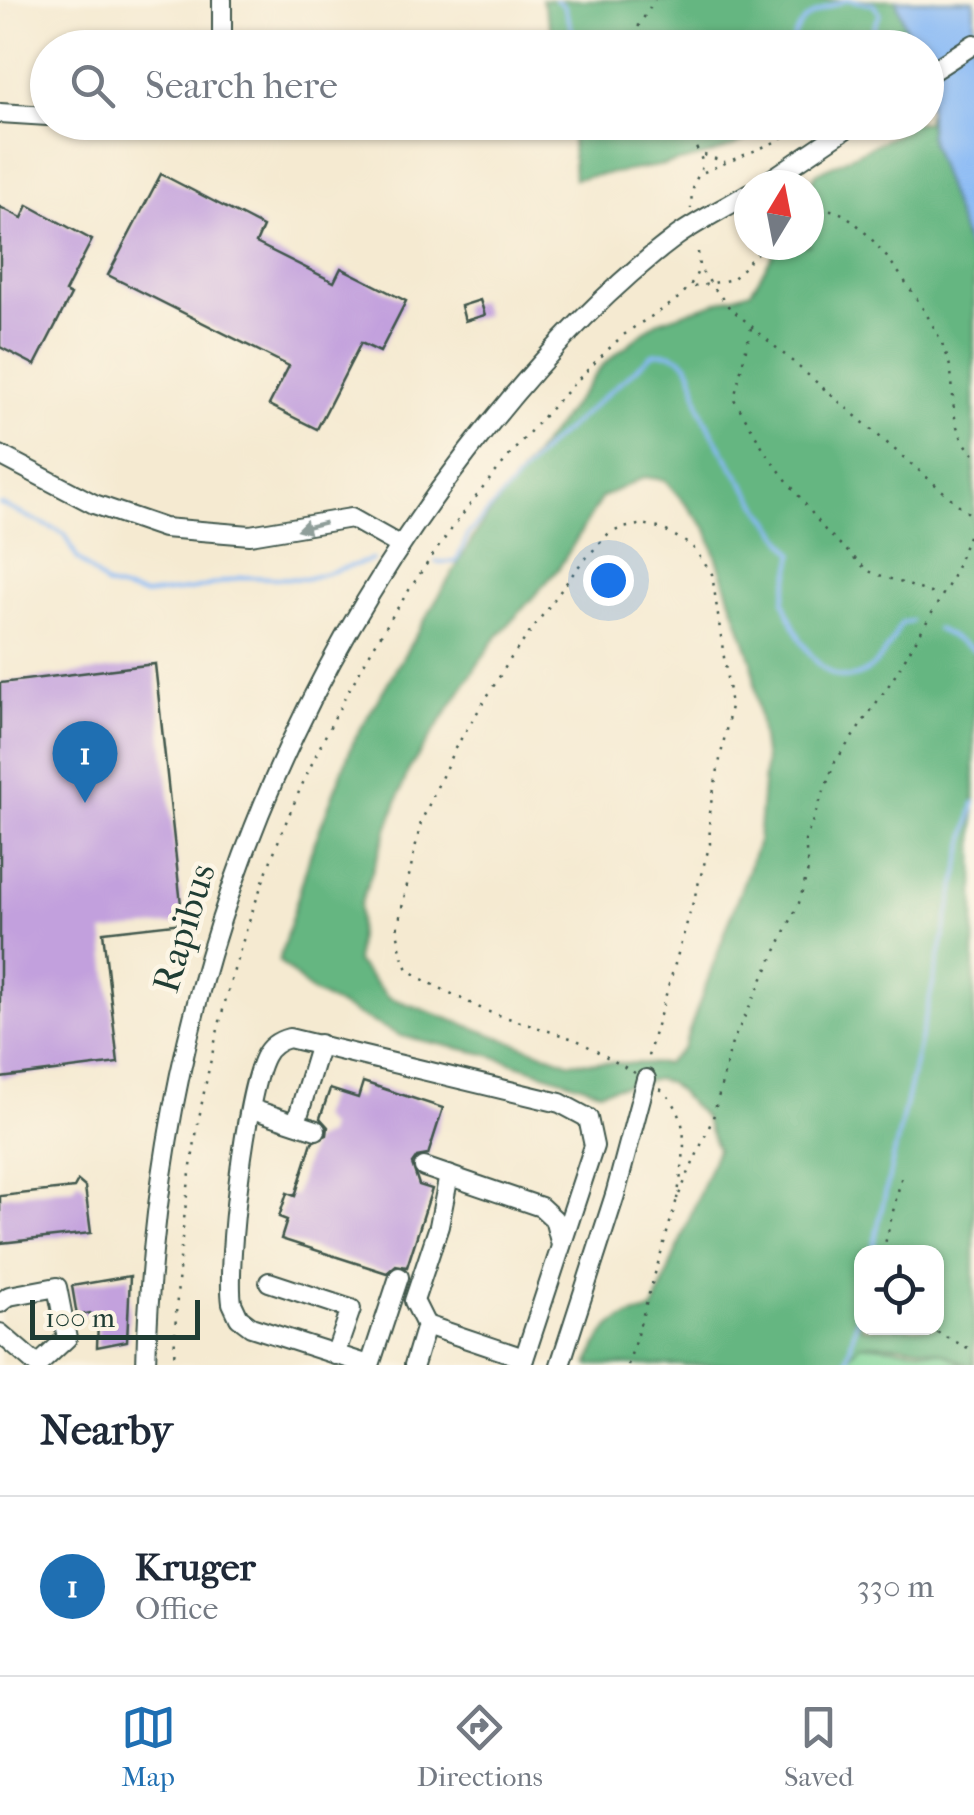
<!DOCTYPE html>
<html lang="en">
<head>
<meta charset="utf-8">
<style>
	body { margin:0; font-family:"IM FELL French Canon",serif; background:#f2f2f3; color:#1f2937 }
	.controls { position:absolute; right:30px; bottom:30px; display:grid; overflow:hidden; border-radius:20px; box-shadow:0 2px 8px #0004 }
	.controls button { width:90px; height:90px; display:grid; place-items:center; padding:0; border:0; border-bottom:2px solid #e0e1e3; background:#fff; color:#1f2937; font:50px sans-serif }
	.compass { position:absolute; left:734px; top:170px; width:90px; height:90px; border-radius:50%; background:#fff; box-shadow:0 2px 8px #0004; rotate:10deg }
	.scale { position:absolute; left:30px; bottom:25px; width:170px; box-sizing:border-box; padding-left:10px; border:5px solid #1f3d34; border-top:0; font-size:28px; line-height:35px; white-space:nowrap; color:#1f3d34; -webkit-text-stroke:8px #fcf5e5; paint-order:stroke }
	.you { position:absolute; left:608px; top:580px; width:35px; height:35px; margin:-25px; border:8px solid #fff; border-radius:50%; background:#1a73e8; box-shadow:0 0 0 15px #1a73e833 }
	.badge { display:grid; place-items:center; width:65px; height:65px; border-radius:50%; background:#1f6fb2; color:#fff; font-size:32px; font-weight:700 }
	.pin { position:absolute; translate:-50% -82px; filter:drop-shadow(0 2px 5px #0008) }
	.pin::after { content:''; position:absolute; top:52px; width:35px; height:30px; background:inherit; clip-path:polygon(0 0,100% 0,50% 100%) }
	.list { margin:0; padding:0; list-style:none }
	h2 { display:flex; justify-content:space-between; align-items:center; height:130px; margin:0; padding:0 40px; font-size:42px }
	h2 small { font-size:32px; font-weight:400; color:#747a83 }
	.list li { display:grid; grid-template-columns:65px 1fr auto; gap:30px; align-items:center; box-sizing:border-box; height:180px; padding:0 40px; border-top:2px solid #e0e1e3 }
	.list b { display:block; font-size:38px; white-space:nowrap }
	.list p { margin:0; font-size:32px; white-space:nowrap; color:#747a83 }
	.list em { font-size:32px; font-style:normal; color:#747a83 }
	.icon { flex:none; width:55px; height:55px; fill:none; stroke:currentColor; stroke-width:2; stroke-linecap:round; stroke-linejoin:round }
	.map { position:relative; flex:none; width:974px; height:1365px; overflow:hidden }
	.search { position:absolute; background:#fff; box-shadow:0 2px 8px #0004; left:30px; right:30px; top:30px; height:110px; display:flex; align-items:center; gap:25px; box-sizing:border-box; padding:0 35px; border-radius:55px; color:#747a83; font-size:38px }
	.sheet { height:310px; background:#fff }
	nav { display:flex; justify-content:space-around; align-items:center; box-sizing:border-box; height:140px; border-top:2px solid #e0e1e3; background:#fff; font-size:28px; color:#747a83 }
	nav a { display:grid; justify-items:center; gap:5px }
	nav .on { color:#1f6fb2 }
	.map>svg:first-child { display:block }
	.green { fill:#7cd499; stroke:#4e8866; stroke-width:2.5 }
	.forest { fill:#65b681; stroke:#427a5a; stroke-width:2.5; fill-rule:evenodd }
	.water { fill:#89baf5; stroke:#547c94; stroke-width:2.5 }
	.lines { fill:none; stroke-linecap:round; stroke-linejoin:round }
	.stream { stroke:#89baf5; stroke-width:4 }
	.building { fill:#c2a0dd }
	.minor-casing { stroke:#3f574c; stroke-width:22 }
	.path { stroke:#3f574c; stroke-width:2.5; stroke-dasharray:2.5 8; stroke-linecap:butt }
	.minor { stroke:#fff; stroke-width:18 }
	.oneway { fill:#8f9e9a }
	.labels { text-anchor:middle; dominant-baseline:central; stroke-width:9; stroke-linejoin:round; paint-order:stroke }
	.street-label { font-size:38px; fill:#1f3d34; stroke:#fcf5e5 }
</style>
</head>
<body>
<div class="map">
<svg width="974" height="1365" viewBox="0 0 974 1365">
	<rect width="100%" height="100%" fill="#fcf5e5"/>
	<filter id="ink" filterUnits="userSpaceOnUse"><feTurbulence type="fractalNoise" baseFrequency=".01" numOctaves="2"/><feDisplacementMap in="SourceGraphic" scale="20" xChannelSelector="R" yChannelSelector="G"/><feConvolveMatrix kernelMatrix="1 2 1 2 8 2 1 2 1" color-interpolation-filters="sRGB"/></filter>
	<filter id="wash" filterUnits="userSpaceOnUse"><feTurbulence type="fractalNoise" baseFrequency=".0048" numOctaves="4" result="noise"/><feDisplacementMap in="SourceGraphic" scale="40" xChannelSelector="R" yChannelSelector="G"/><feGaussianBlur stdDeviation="2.25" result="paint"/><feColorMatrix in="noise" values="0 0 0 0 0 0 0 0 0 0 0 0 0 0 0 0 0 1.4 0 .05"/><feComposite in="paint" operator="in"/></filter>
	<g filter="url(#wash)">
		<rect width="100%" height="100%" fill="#f5ead1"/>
		<path class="green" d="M860,1344L944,1353L964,1365H842Z"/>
		<g class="forest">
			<path d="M542,0H896L912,47H557Z"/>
			<path d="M927,113L930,140L974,267V1365C961,1365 956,1358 944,1353C918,1344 887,1344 861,1344L842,1365H588C605,1325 611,1320 653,1310L717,1149L703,1116L669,1083L656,1079L599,1091L486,1054L401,1036L312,992L279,961L311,852L354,740L479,528L603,365L656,322L751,291L779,245H809V187L816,174L906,129V123L926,122ZM644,477L665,480L707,529L752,661L765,762L758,842L683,1048L666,1064L568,1062L388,997L356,962L360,905L408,771L492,643L559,568L602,497ZM862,1252H936V1328H862Z"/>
			<path d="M571,123V122L770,123C722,165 636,168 574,179Z"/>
		</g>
		<path class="water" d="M896,0H974V267L930,140L926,48L912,47Z"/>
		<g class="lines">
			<g class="stream">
				<path d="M556,0L564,6L578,48"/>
				<path d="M849,0L873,4L880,14L864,48"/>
				<path d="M791,48C797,17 819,9 847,0"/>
				<path d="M907,48L911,44"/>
				<path d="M615,122L627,135L647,140L667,129"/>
				<path d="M0,504L65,534L77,558L107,586L144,595L195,589L242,577L305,579L372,560"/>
				<path d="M436,562H456L469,533L547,446L653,354C667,351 679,354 688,365C698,379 695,401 704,417C729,466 761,509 794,554L784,601C810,678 859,716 901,623L911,621"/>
				<path d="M937,629L974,650"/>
				<path d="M872,1252L974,803"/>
				<path d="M846,1365L862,1297"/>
			</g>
		</g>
		<g id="blocks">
			<g class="building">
				<path d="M161,174L263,227L256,243L334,282L341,268L406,301L380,352L361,343L317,429L269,405L289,366L108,275Z"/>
				<path d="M28,205L92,240L65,292L71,295L35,365L0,347V207L22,218Z"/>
				<path d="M480,300L485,315L465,321L461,306Z"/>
				<path d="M155,664L183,923L103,932L118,1063L0,1078V683Z"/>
				<path d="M363,1082L443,1108L428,1155L417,1157L412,1164L419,1185L432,1189L407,1267L396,1265L387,1273L281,1239L287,1220L279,1217L287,1193L295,1196L312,1142L327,1135L328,1127L320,1118L330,1089L358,1098Z"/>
				<path d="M78,1181L85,1187L91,1233L0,1243V1196L74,1188Z"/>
				<path d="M130,1276L127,1341L97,1347L98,1320L90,1313L77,1316L72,1286Z"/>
			</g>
		</g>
	</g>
	<g filter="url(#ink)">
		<use href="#blocks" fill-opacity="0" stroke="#3f574c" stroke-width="2.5"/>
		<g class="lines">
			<g class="minor-casing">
				<g id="minor">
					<path d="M222,0V48"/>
					<path d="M926,75L974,44"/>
					<path d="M0,113L48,116"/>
					<path d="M763,185L856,122"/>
					<path d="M0,455L94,504L164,528L250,535L351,518L399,545"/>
					<path d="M252,1109L316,1130"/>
					<path d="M296,1123L320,1044"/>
					<path d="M424,1167L541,1207L554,1219L561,1245"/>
					<path d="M269,1282L351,1309L335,1355"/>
					<path d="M0,1303L9,1296L57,1287L67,1338L38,1365"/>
					<path d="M426,1325L414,1301L439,1226L449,1175"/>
					<path d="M0,1333L37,1365"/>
					<path d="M146,1365C155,1031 263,718 467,453C527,375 598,295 677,236C700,220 725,208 749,193"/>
					<path d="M369,1365L251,1327L239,1318L232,1303C226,1263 246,1091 265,1056C270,1046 278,1041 289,1038L560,1103L588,1118L594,1146L522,1365"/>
					<path d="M370,1365L399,1277"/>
					<path d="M414,1365L426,1325L524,1358"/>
					<path d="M560,1365L615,1195L646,1079"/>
				</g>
			</g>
			<g class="path">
				<path d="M636,48L639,25L655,0"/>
				<path d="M678,122C723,181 691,157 691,209"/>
				<path d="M704,155L725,162"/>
				<path d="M704,172L775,142L806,122"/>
				<path d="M809,209C822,208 835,209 846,216C878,237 933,317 946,353C960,390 943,424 974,454"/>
				<path d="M698,252L699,268L728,306L974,518"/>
				<path d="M694,287L733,279L764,245"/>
				<path d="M751,328L734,399L768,456L825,530L868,571L939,596"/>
				<path d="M635,1073L577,1040L486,1011L422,979L408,969L402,957L397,930L421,822L454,750L511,658L578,567L609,533L623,528L643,524L663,529L692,546L712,574L731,706L709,813L710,844L646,1063"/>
				<path d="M660,1089C695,1116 683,1161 677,1199"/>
				<path d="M883,1252L902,1175"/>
				<path d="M928,1328L974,1351"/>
				<path d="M174,1365C182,1034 288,724 500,467C536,423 576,380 618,340C647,313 685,307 699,268"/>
				<path d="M628,1365L677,1199L713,1118L732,1043L799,903L808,870L805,841L835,762L893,679L952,579L974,520"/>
			</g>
			<use href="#minor" class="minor"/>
		</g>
		<defs><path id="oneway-solid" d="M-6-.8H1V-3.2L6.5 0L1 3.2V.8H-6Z" transform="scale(2.5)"/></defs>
		<use class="oneway" href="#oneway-solid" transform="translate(311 526) rotate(166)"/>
	</g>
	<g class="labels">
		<g class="street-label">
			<text transform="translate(184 928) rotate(-73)">Rapibus</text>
		</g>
	</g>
</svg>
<div class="controls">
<button><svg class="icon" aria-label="locate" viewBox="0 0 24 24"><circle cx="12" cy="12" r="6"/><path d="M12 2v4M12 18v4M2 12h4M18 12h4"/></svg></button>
</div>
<svg class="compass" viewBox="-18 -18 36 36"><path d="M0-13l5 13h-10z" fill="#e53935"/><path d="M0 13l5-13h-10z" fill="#747a83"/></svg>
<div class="scale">100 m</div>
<div class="you"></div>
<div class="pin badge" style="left:85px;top:803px">1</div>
<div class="search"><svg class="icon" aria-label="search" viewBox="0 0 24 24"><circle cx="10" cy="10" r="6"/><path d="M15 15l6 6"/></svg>Search here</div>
</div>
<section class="sheet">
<h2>Nearby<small></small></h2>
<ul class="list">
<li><span class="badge">1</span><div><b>Kruger</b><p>Office</p></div><em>330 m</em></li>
</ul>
</section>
<nav>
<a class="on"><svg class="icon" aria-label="map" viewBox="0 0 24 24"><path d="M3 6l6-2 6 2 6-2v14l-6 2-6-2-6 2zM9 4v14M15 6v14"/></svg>Map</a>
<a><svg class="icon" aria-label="directions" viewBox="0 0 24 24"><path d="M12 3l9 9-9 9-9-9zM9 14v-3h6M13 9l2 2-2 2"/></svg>Directions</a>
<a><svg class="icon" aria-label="saved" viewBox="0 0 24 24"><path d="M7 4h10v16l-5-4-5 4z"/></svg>Saved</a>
</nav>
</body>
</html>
